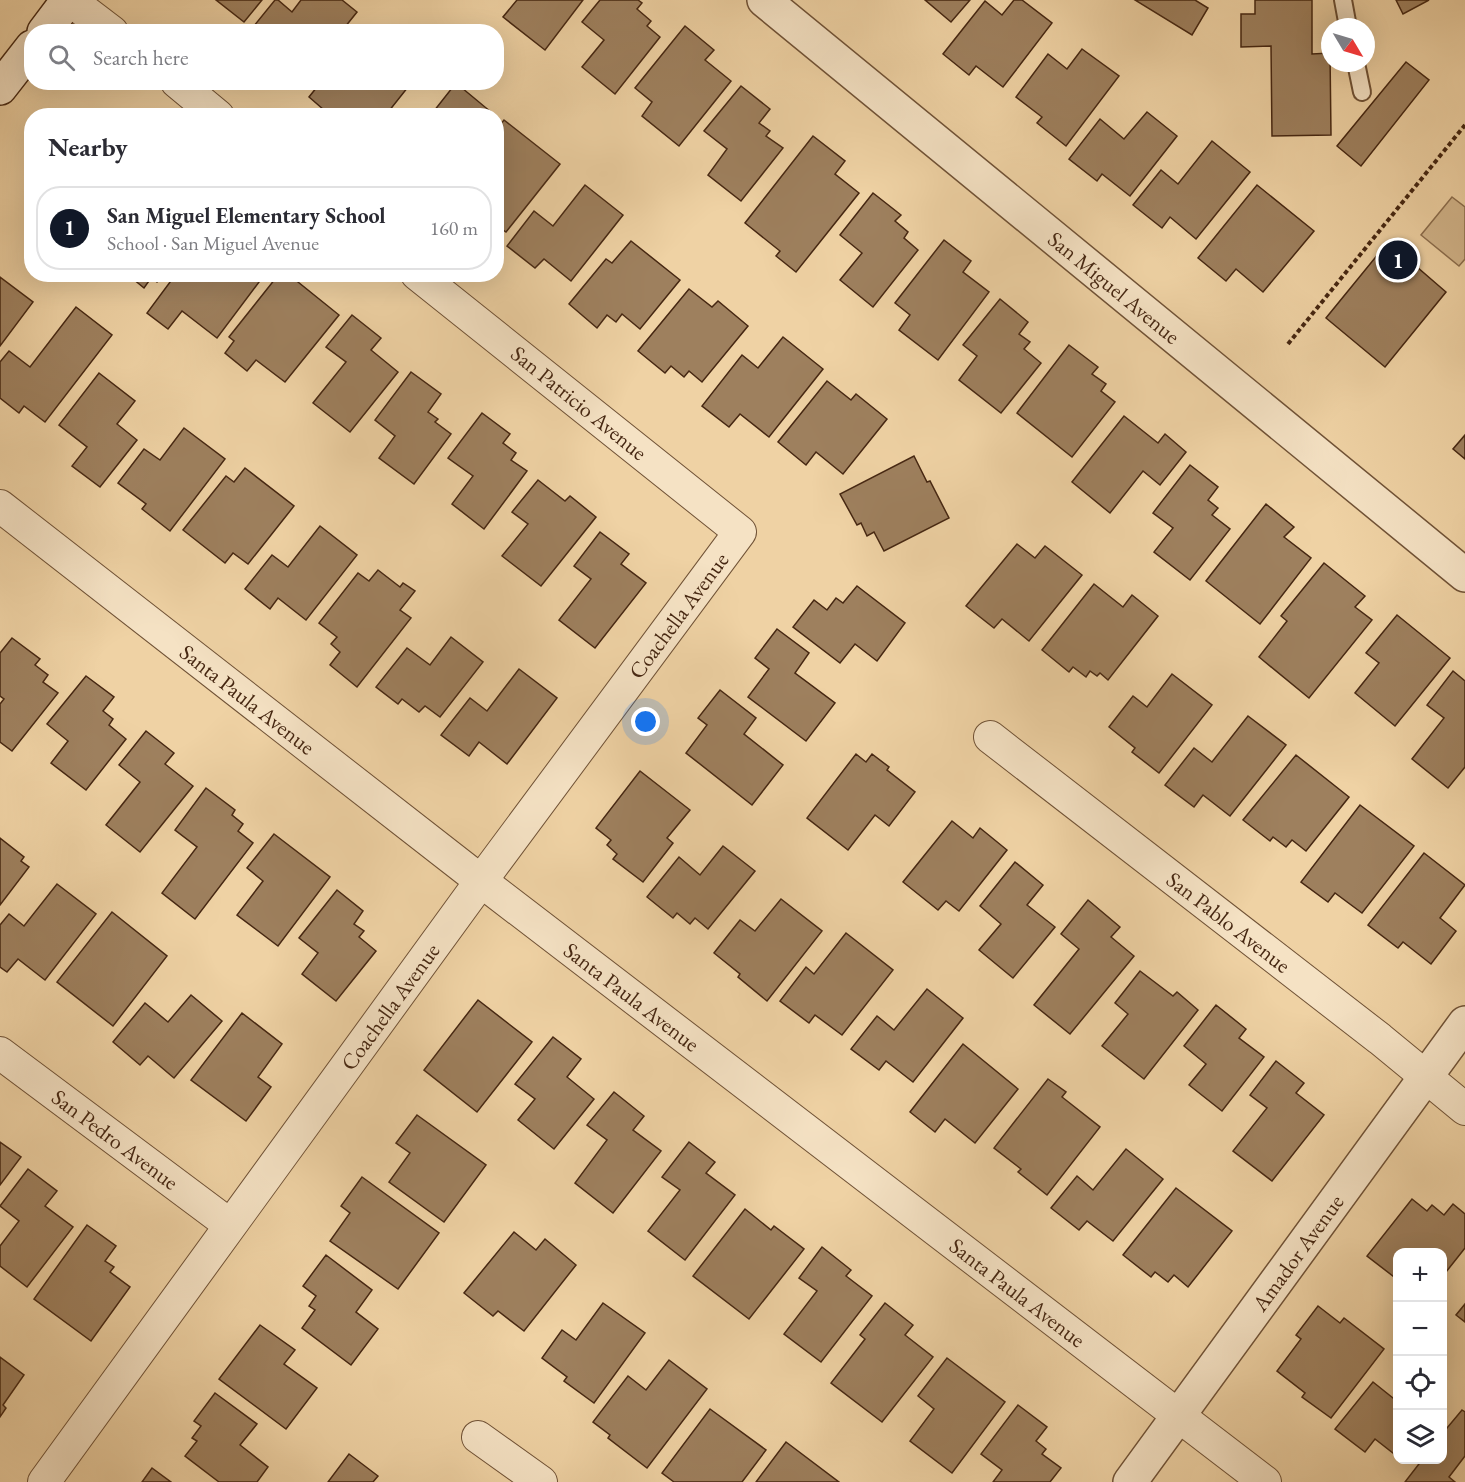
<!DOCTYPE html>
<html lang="en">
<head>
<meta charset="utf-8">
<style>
	body { margin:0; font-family:"EB Garamond",serif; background:#f7f7f7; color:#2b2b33 }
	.controls { position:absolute; right:18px; bottom:18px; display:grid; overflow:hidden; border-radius:12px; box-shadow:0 6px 24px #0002 }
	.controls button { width:54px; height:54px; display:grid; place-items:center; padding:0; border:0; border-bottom:2px solid #e1e1e2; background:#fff; color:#2b2b33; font:30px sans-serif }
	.compass { position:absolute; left:1321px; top:18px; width:54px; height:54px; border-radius:50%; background:#fff; box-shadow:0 6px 24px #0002; rotate:128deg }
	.you { position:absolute; left:646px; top:722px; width:21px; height:21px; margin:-15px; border:4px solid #fff; border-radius:50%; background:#1a73e8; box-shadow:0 0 0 9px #1a73e833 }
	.badge { display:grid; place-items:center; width:39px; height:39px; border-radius:50%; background:#111827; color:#fff; font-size:20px; font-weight:700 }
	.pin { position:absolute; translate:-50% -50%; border:3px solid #fff; box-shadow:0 2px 6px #0006 }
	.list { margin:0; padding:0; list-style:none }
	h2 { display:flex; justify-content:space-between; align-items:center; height:78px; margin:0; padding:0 24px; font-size:26px }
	h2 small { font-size:20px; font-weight:400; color:#7c7c81 }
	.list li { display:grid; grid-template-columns:39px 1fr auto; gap:18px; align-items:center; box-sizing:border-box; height:84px; margin:0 12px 12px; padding:0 12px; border:2px solid #e1e1e2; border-radius:24px }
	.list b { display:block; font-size:22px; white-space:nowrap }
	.list p { margin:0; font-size:20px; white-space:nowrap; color:#7c7c81 }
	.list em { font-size:20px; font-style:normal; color:#7c7c81 }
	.icon { flex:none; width:33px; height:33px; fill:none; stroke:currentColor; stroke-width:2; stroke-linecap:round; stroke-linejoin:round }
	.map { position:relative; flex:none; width:1465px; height:1482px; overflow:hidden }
	.search { position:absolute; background:#fff; box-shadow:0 6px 24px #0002; left:24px; top:24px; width:480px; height:66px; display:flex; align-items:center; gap:15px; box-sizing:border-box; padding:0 21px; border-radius:24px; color:#7c7c81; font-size:22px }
	.panel { position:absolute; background:#fff; box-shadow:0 6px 24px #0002; left:24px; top:108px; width:480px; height:174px; border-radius:24px }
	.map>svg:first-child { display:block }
	.green { fill:#d2b58b; stroke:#8c6e4e; stroke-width:1.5 }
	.building { fill:#9e805e; stroke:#462712; stroke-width:1.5 }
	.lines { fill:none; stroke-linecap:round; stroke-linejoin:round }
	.service-casing { stroke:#705236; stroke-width:20 }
	.minor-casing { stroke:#705236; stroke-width:34 }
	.tertiary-casing { stroke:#705236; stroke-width:36 }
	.secondary-casing { stroke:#462712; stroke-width:36 }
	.path { stroke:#462712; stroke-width:4; stroke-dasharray:4.5 3; stroke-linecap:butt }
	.service { stroke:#f5e2c4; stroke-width:16 }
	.minor { stroke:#f5e2c4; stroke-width:32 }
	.tertiary { stroke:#f5e2c4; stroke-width:33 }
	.secondary { stroke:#f5e2c4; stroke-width:33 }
	.labels { text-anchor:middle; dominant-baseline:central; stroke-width:4.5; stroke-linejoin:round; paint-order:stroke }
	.street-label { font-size:22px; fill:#462712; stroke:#f5e2c4 }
</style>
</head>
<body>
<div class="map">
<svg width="1465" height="1482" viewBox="0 0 1465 1482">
	<rect width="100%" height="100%" fill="#efd2a4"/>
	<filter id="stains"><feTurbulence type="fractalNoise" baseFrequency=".00333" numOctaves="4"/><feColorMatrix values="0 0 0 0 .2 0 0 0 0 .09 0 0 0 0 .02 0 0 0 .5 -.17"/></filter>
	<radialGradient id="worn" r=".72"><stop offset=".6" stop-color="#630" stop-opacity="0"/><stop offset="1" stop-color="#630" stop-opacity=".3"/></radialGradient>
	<path class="green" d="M1452,197L1465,207V259L1459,266L1421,235Z"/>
	<g class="building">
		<path d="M216,0H262L244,22Z"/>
		<path d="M275,0H278L292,12L301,0H342L357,12L341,32H249Z"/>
		<path d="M517,0H583L545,50L503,17Z"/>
		<path d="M600,0H638L642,3L637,9L651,21L647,26L660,37L615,94L582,67L604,40L582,22Z"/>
		<path d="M925,0H970L951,22Z"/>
		<path d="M1014,0H1022L1052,23L1003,87L976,66L969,75L943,54L985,1L1002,15Z"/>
		<path d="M1135,0H1195L1208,8L1192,35Z"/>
		<path d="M1255,0H1312V54L1330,53L1331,135L1272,136L1271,46L1241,47V14H1255Z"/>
		<path d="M1396,0H1429L1403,14Z"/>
		<path d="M685,26L714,50L705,60L731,81L679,146L642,116L652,102L635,88Z"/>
		<path d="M1082,49L1119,76L1066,146L1037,123L1042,117L1016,97L1048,54L1067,69Z"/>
		<path d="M1406,62L1429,80L1361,166L1337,146Z"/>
		<path d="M321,82H412L385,116H331L309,97Z"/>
		<path d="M456,83L491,112L488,116H430Z"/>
		<path d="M741,86L770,109L759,123L770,131L766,136L783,148L741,201L708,175L727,149L704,131Z"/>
		<path d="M1147,112L1177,136L1130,196L1102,174L1097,181L1069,159L1100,119L1124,139Z"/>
		<path d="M504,120L560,164L506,232L496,225V130Z"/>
		<path d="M813,136L845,161L835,174L859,193L796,272L776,256L780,251L745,223Z"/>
		<path d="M1212,141L1250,172L1196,239L1170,217L1162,228L1133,205L1161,170L1178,184Z"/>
		<path d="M585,185L623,215L571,281L544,259L535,268L507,246L534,211L553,226Z"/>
		<path d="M1257,185L1314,231L1263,292L1236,269L1226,281L1198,258Z"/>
		<path d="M873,193L901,215L895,221L908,232L904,238L918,250L873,307L840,280L862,253L840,235Z"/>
		<path d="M944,240L971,261L963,272L989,292L938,360L899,330L910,315L895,303Z"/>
		<path d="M631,241L680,280L640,329L622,314L616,322L607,315L597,328L569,304L606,259L612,263Z"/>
		<path d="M1388,242L1446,292L1385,367L1326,318Z"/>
		<path d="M127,274H163L157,282L151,278L144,288Z"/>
		<path d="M176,274H265L217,338L182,311L168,329L147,313Z"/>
		<path d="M279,274H288L339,315L285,382L256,360L247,371L225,353L234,341L229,337Z"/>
		<path d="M0,277L33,302L0,346Z"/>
		<path d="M689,289L712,307L718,301L748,326L702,382L689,371L684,377L671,366L665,373L638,351Z"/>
		<path d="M1000,299L1028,322L1019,334L1030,342L1024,349L1041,363L1001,413L959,380L977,356L963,345Z"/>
		<path d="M76,307L112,335L45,422L24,406L19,413L0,398V362L9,351L30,367Z"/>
		<path d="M352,315L381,338L371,350L398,372L350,432L313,403L346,362L326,347Z"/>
		<path d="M783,337L823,369L769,437L740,414L729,427L702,406L742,355L758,368Z"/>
		<path d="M1069,345L1098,367L1092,374L1106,384L1101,391L1115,402L1072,457L1017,413Z"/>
		<path d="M411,372L441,394L428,412L438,419L435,422L451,434L414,484L379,458L395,436L375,420Z"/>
		<path d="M99,373L135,401L117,424L137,440L100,487L72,466L87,447L59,425Z"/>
		<path d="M827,381L851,400L856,394L887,419L843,474L816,452L806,465L778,442Z"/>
		<path d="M482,413L510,434L503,443L516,453L511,460L527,471L484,529L452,504L473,476L448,458Z"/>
		<path d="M1124,416L1158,443L1165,434L1186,452L1160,485L1143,471L1110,513L1072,482Z"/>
		<path d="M184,428L225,459L170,531L142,509L146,504L118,483L144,449L160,460Z"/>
		<path d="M1465,435V459L1453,449Z"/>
		<path d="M914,456L927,482L930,481L949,518L884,551L874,532L867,536L861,523L857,525L840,494Z"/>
		<path d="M1190,465L1218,487L1208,500L1218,508L1212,515L1230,529L1190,580L1154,552L1173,528L1153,513Z"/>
		<path d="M245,468L294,506L248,564L233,553L225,563L183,530L226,476L234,482Z"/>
		<path d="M538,480L565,501L570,496L596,517L541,586L502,556L528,524L512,512Z"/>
		<path d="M1266,504L1294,527L1284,537L1311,558L1260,624L1206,581Z"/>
		<path d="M320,526L357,555L306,620L278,598L270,609L245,589L272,555L288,567Z"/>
		<path d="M600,532L629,554L621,564L646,583L595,648L559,620L591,579L574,566Z"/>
		<path d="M1017,544L1035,558L1045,546L1082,575L1029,641L1002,619L994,628L966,606Z"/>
		<path d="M1324,563L1365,596L1355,607L1372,620L1309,698L1259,657L1287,621L1281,616Z"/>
		<path d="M378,570L400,587L403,583L415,591L400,610L411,618L357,687L330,665L340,652L331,644L337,637L319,623L358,573L369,581Z"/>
		<path d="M1094,584L1123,607L1132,595L1158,616L1108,680L1100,673L1097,676L1090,671L1086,677L1073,667L1069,672L1042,650Z"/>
		<path d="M857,586L905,623L877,661L855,644L840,663L793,627L814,600L827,610L836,598L843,603Z"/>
		<path d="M1397,615L1450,658L1395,726L1355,693L1379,663L1366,653Z"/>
		<path d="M777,629L809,653L795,673L835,703L806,741L748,697L769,669L755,658Z"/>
		<path d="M451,637L483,662L440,717L425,706L419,712L402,699L398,704L376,687L407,648L430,665Z"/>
		<path d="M12,638L40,659L35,665L48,675L43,682L58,693L12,751L0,742V704L4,699L0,696V653Z"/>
		<path d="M519,669L557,698L507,764L479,742L469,756L441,735L470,698L487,711Z"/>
		<path d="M1453,671L1465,681V767L1448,788L1412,759L1444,718L1427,705Z"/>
		<path d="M1172,674L1212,705L1159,773L1132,752L1135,748L1109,727L1133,696L1147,707Z"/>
		<path d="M86,676L114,697L103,711L113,719L109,725L126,739L86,790L51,763L68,741L47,724Z"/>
		<path d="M720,690L756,718L744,734L783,765L752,805L686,753L707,725L698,718Z"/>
		<path d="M1248,716L1286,745L1230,816L1203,795L1194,807L1165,785L1194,748L1212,762Z"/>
		<path d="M146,731L174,753L165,764L193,786L140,852L106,825L140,782L119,765Z"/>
		<path d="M856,754L866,762L872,754L889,767L887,770L915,792L889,826L875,815L848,850L807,818Z"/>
		<path d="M1296,755L1349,797L1306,851L1292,840L1286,847L1273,837L1270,841L1243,820Z"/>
		<path d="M640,771L690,810L667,838L673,843L643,882L613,859L617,854L607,845L611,840L596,828Z"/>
		<path d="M206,788L235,810L232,815L243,824L238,831L253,843L195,919L162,893L197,847L175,830Z"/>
		<path d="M1360,805L1414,846L1362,913L1335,893L1328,902L1301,882Z"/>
		<path d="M952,821L973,838L980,828L1007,850L959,911L946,901L938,910L903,882Z"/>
		<path d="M274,834L330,877L278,946L237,915L263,881L247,868Z"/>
		<path d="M0,838L24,857L21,861L29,867L0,905Z"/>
		<path d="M723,846L755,871L708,929L695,918L690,924L677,913L673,918L647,897L679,857L700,875Z"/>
		<path d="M1424,853L1465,885L1440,918L1456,931L1431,964L1403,942L1398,948L1368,925Z"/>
		<path d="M1015,862L1043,885L1027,905L1055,927L1013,978L979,950L1001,924L980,906Z"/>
		<path d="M57,884L96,914L45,980L18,959L7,972L0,967V925L9,914L24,926Z"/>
		<path d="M337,890L363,911L354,924L364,931L359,937L376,951L336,1001L302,974L318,953L299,938Z"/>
		<path d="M781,899L822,931L767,1001L738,977L740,974L714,953L740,920L755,931Z"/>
		<path d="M1088,900L1120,927L1111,937L1134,956L1070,1034L1034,1005L1079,949L1061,934Z"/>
		<path d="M112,912L167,956L113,1026L57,982Z"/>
		<path d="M846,933L893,970L842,1035L815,1015L809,1023L780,1001L806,967L814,974Z"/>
		<path d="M1140,971L1173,996L1177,992L1198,1010L1144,1079L1102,1046L1128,1014L1115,1003Z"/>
		<path d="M927,989L963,1018L913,1082L886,1061L879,1070L851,1049L877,1016L894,1030Z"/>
		<path d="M191,995L222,1021L174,1078L148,1056L140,1065L113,1042L145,1003L168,1022Z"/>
		<path d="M478,1000L532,1042L477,1112L424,1070Z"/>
		<path d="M1216,1005L1246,1029L1239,1038L1264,1057L1222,1111L1189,1085L1206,1064L1184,1046Z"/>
		<path d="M242,1013L282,1044L258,1077L271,1087L246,1121L191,1080Z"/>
		<path d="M553,1037L581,1059L567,1077L594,1099L554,1149L518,1120L535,1099L515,1084Z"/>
		<path d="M963,1044L1018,1089L975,1143L945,1119L935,1132L910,1112Z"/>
		<path d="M1276,1061L1304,1083L1296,1093L1324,1115L1272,1181L1233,1151L1267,1108L1250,1095Z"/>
		<path d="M1048,1079L1066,1092L1062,1097L1100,1127L1047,1195L1018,1172L1021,1169L994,1148Z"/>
		<path d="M614,1092L644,1116L633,1130L661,1151L613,1213L575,1183L607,1140L587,1125Z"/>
		<path d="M417,1115L486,1165L444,1222L389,1182L410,1153L396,1143Z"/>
		<path d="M0,1142L21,1157L0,1185Z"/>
		<path d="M689,1142L715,1162L706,1173L735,1195L685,1260L648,1231L680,1190L662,1177Z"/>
		<path d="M1126,1149L1163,1179L1113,1241L1087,1221L1079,1230L1051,1208L1077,1176L1093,1190Z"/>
		<path d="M28,1169L57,1191L45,1206L73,1227L27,1287L0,1266V1246L19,1221L0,1206Z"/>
		<path d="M362,1177L439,1233L398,1289L330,1241L350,1213L341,1206Z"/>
		<path d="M1176,1188L1232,1231L1188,1287L1174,1275L1168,1282L1155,1272L1151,1277L1123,1255Z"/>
		<path d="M1412,1199L1427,1211L1432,1205L1444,1215L1453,1204L1465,1214V1248L1446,1272L1442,1270V1252H1398V1280L1367,1256Z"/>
		<path d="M745,1209L771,1230L774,1226L804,1249L749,1319L693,1276Z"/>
		<path d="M87,1225L116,1246L105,1261L114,1267L110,1272L130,1287L91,1341L34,1299Z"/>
		<path d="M514,1232L536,1250L545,1239L576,1265L524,1331L498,1311L493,1316L464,1293Z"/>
		<path d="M822,1247L851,1270L846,1276L872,1296L821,1362L784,1334L817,1291L799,1278Z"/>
		<path d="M326,1255L372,1290L356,1312L378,1329L351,1365L302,1328L315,1310L309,1306L316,1296L303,1286Z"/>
		<path d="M603,1303L645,1333L594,1403L564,1381L567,1377L542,1358L562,1330L576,1340Z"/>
		<path d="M885,1303L913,1325L905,1335L933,1357L882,1422L831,1383L865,1339L860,1335Z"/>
		<path d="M1465,1304V1322L1456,1315Z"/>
		<path d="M1318,1306L1340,1323L1344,1318L1384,1349L1331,1418L1302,1397L1305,1393L1277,1371L1301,1339L1296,1335Z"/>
		<path d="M260,1325L295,1350L284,1364L317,1388L286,1429L219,1379Z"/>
		<path d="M0,1357L24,1375L3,1405L6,1408L0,1417Z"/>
		<path d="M947,1358L1005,1402L952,1473L910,1441L934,1409L918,1396Z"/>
		<path d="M669,1360L707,1389L647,1468L608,1438L610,1435L593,1422L628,1376L646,1390Z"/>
		<path d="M1373,1382L1393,1398L1398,1392V1457L1375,1439L1365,1452L1335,1429Z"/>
		<path d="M215,1393L257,1424L240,1445L268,1467L257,1482H219L185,1456L197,1441L192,1438L201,1426L194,1421Z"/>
		<path d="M1018,1405L1047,1427L1036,1441L1046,1449L1042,1454L1061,1468L1050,1482H993L1002,1470L981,1454Z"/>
		<path d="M710,1409L766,1450L742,1482H674L662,1473Z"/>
		<path d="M1462,1410L1465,1412V1456L1449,1477L1455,1482H1405L1422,1460H1442V1434Z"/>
		<path d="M786,1442L839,1482H756Z"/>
		<path d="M349,1454L378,1476L373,1482H328Z"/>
		<path d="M152,1468L171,1482H142Z"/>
	</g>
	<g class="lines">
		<g class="service-casing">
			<g id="service">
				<path d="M1343,0L1348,27"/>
				<path d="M1356,63L1362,92"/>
			</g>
		</g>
		<g class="minor-casing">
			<g id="minor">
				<path d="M70,0L112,32"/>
				<path d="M177,82L218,116"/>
				<path id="s1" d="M0,506L481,881L1265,1482"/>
				<path id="s2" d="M990,737L1380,1039L1465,1109"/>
				<path id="s3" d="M0,1053L230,1225"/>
				<path d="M478,1437L541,1482"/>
				<path id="s4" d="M44,1482L481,881L740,532L417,274"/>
			</g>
		</g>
		<g class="tertiary-casing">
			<g id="tertiary">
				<path id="s5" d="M764,0L1465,575"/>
				<path id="s6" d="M1130,1482L1465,1023"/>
			</g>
		</g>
		<g class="secondary-casing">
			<g id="secondary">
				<path d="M44,32L68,0"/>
				<path d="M0,88L32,47"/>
			</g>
		</g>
		<path class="path" d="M1288,344L1465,125"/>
		<use href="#service" class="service"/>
		<use href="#minor" class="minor"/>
		<use href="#tertiary" class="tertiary"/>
		<use href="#secondary" class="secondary"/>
	</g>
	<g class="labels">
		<g class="street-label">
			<text stroke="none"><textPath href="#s5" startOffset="453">San Miguel Avenue</textPath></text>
			<text transform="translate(579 403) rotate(39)">San Patricio Avenue</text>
			<text stroke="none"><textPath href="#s4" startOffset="1074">Coachella Avenue</textPath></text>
			<text stroke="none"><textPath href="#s1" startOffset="314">Santa Paula Avenue</textPath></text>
			<text stroke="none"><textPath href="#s2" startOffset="302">San Pablo Avenue</textPath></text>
			<text stroke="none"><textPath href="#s1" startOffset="800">Santa Paula Avenue</textPath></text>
			<text stroke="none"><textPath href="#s4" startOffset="588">Coachella Avenue</textPath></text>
			<text stroke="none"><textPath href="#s3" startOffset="144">San Pedro Avenue</textPath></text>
			<text stroke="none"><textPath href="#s6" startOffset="284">Amador Avenue</textPath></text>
			<text stroke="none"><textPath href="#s1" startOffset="1286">Santa Paula Avenue</textPath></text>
		</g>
	</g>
	<rect width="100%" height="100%" filter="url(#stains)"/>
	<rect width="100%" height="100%" fill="url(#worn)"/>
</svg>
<div class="controls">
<button>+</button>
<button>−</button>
<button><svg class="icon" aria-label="locate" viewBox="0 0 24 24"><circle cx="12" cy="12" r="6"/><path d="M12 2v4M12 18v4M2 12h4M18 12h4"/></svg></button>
<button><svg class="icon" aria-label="layers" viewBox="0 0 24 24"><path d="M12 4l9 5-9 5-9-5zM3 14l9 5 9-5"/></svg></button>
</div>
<svg class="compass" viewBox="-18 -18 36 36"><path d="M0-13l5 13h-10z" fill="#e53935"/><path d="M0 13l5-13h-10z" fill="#7c7c81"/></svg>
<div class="you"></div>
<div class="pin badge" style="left:1398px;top:260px">1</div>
<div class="search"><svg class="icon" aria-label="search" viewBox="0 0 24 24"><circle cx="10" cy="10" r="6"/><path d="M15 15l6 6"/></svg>Search here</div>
<section class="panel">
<h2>Nearby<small></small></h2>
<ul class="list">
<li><span class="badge">1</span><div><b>San Miguel Elementary School</b><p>School · San Miguel Avenue</p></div><em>160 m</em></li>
</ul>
</section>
</div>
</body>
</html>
